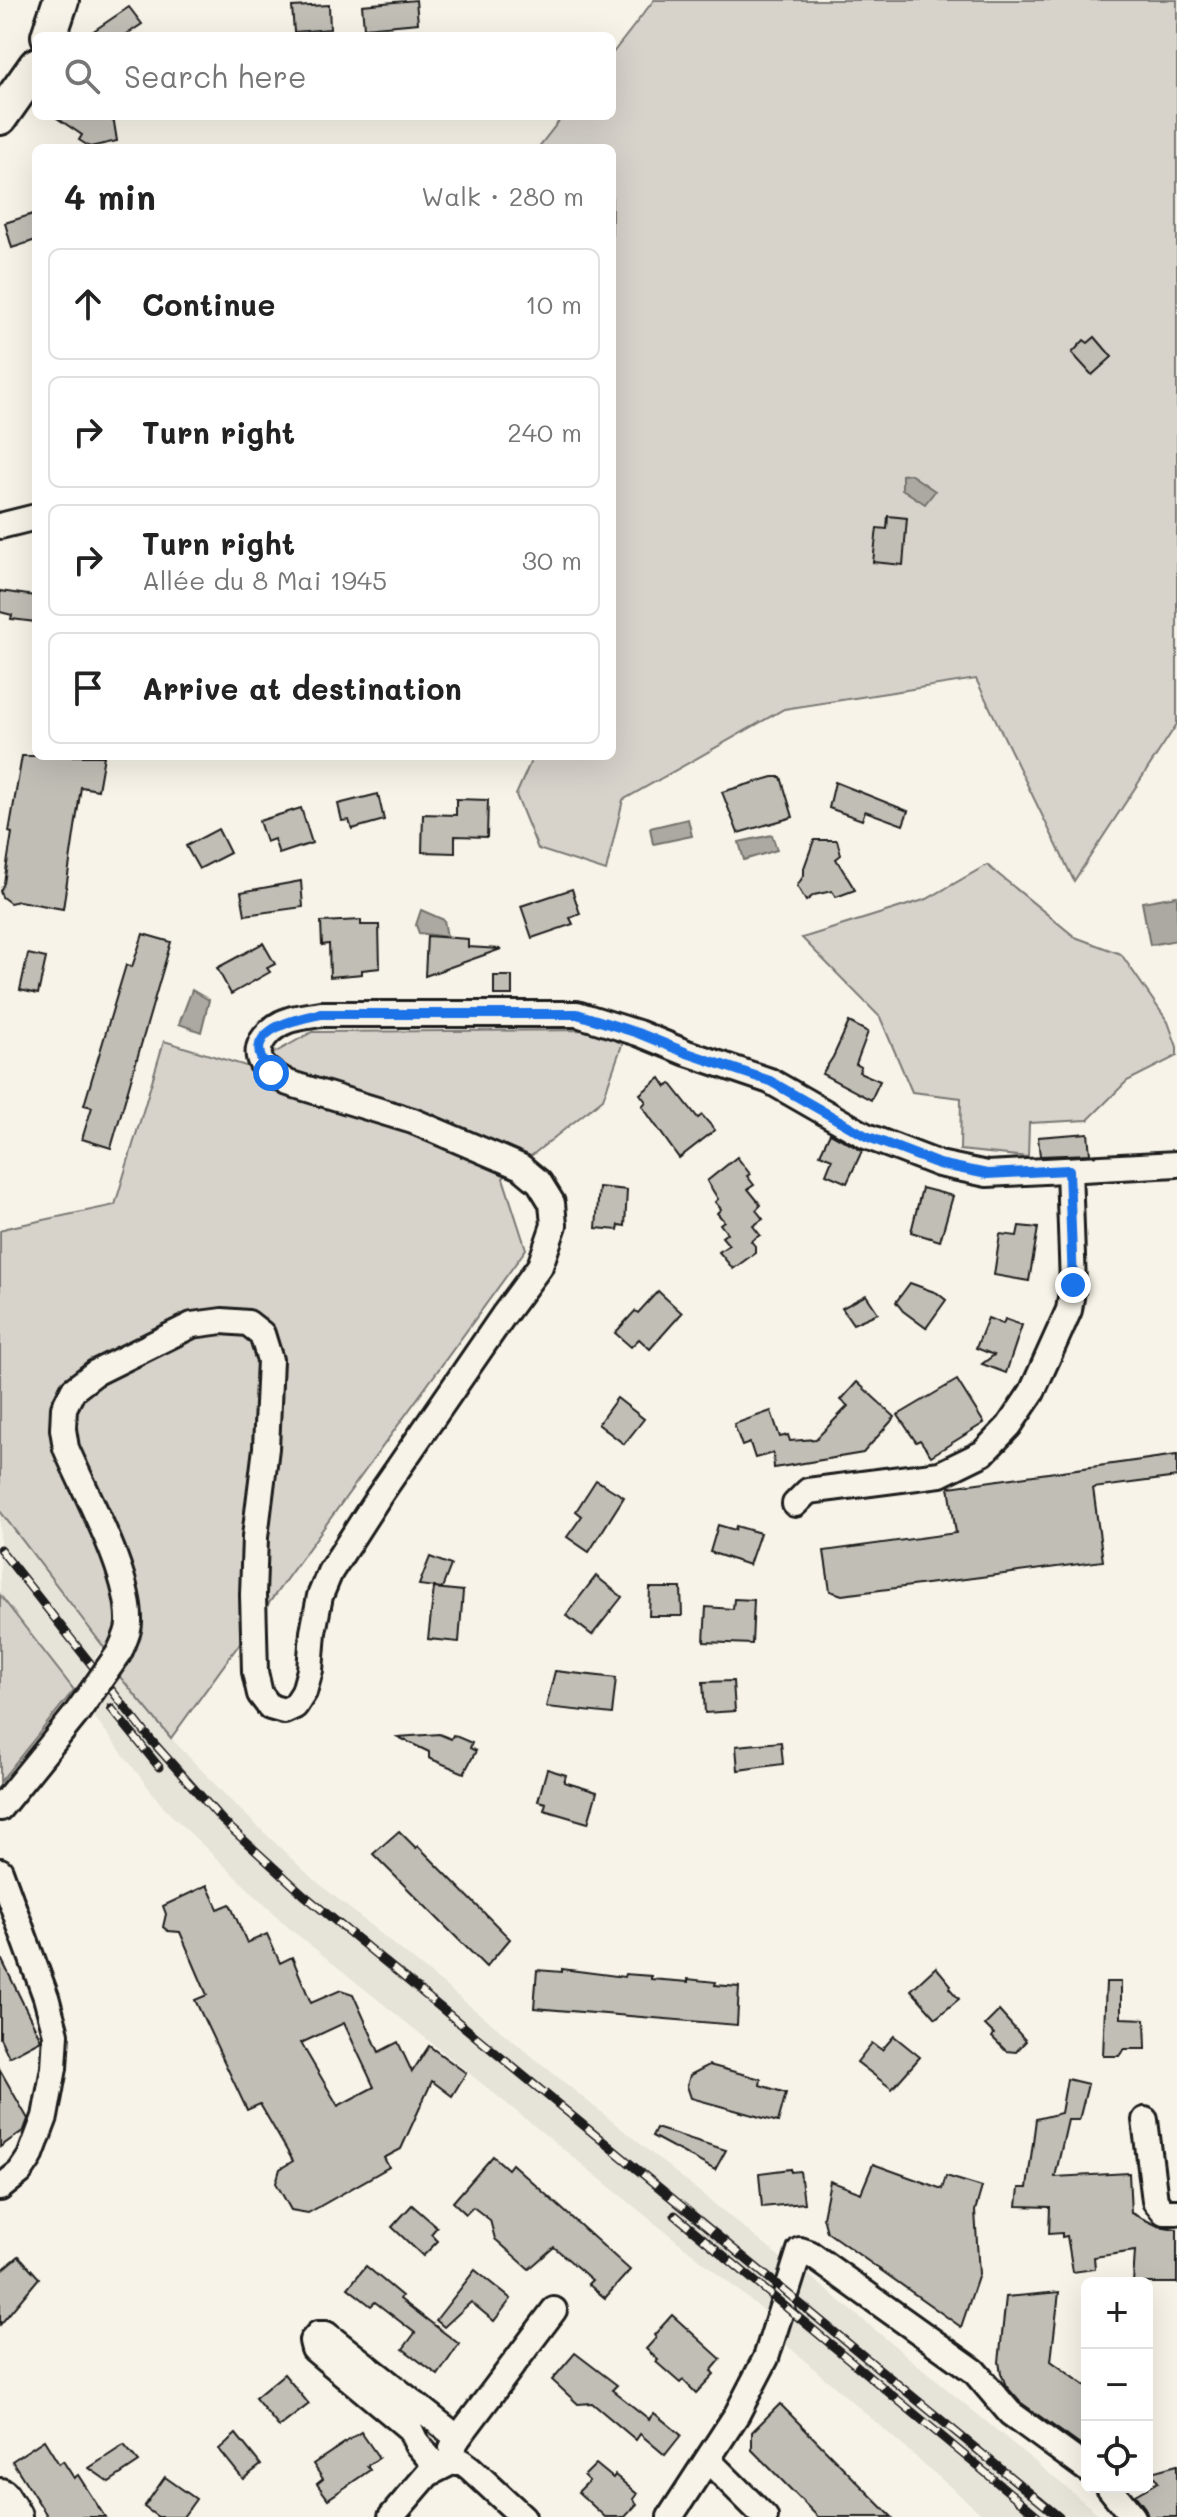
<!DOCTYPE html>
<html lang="en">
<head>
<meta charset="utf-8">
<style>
	body { margin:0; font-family:Mali,sans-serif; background:#f6f6f6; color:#222 }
	.controls { position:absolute; right:24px; bottom:24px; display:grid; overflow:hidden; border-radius:12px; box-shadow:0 8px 32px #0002 }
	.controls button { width:72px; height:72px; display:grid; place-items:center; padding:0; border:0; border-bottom:2px solid #e0e0e0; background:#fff; color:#222; font:40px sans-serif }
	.stop { position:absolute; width:24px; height:24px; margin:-18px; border:6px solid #1a73e8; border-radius:50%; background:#fff }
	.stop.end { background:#1a73e8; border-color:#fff; box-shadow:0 2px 8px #0008 }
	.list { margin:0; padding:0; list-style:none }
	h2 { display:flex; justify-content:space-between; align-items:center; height:104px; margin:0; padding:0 32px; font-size:34px }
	h2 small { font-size:26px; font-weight:400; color:#767676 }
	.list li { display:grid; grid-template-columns:52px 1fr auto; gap:24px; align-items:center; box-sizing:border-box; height:112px; margin:0 16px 16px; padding:0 16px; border:2px solid #e0e0e0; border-radius:12px }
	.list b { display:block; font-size:30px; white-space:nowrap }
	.list p { margin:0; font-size:26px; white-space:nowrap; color:#767676 }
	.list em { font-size:26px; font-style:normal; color:#767676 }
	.icon { flex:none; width:44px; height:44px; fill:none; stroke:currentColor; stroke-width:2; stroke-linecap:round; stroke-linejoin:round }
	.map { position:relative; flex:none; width:1177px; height:2517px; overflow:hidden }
	.search { position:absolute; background:#fff; box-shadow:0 8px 32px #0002; left:32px; top:32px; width:584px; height:88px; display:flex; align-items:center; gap:20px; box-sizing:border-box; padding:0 28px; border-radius:12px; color:#767676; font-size:30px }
	.panel { position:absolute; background:#fff; box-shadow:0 8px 32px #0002; left:32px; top:144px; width:584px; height:616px; border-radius:12px }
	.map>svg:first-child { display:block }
	.built { fill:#e6e3d9 }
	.green { fill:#d7d3cb; stroke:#7a7874; stroke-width:2 }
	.water { fill:#aca9a2; stroke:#72716c; stroke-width:2 }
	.building { fill:#c0beb5; stroke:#1c1c1c; stroke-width:2; fill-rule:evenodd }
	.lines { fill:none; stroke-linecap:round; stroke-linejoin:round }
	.street-casing { stroke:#1c1c1c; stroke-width:30 }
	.secondary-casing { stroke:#1c1c1c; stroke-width:40 }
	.primary-casing { stroke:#1c1c1c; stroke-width:44 }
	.street { stroke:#f7f3e8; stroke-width:24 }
	.secondary { stroke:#f7f3e8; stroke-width:34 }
	.primary { stroke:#f7f3e8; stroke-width:38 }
	.rail-casing { stroke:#1c1c1c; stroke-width:9 }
	.rail { stroke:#f7f3e8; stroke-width:6; stroke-dasharray:18; stroke-linecap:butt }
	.street-bridge-casing { stroke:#1c1c1c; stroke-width:30; stroke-linecap:butt }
	.street-bridge { stroke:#f7f3e8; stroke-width:24 }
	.route { stroke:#1a73e8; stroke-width:10 }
</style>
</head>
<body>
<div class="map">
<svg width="1177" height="2517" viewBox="0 0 1177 2517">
	<rect width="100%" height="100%" fill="#f7f3e8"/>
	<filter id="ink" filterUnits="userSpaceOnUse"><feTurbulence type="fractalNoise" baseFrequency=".0125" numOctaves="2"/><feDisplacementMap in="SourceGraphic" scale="16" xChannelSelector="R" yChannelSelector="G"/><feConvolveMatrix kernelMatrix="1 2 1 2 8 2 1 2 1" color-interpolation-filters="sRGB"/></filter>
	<g filter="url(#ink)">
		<g class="built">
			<path d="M0,1511L103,1646L74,1690L0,1595Z"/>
			<path d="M120,1677L171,1738L232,1802L312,1878L786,2262L770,2316L289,1928L164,1808L93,1715Z"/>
			<path d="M805,2272L1102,2517H985L782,2341Z"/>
		</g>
		<g class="green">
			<path d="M654,0H1177V724L1074,881L976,679L784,709L623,800L606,871L538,849L516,795L533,756H612V148H538L563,116H612V54Z"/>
			<path d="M987,865L1075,937L1121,954L1168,1022L1177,1047V1056L1127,1081L1088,1120L1029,1123L1028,1157L960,1150L961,1098L912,1092L880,1017L802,938L927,899Z"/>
			<path d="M592,1030L624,1039L603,1099L503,1178L526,1249L171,1738L120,1677L103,1646L0,1511V1231L6,1228L115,1205L164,1041L249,1067L312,1032Z"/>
			<path d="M0,1595L74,1690L0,1782Z"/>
		</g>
		<g class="water">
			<path d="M910,474L935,491L925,504L902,489V475Z"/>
			<path d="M688,819L692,836L653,844L650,828Z"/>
			<path d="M772,835L777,850L744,860L739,842Z"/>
			<path d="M1177,896V940L1150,945L1142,902Z"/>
			<path d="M421,910L444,920L447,937L419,933L416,925Z"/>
			<path d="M192,990L209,1000L201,1032L179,1024Z"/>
		</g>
		<g class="building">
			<path d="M416,0L418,23L364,28L362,5Z"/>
			<path d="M329,5L330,29L294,32L292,7Z"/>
			<path d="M129,7L142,24L124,36H86Z"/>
			<path d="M54,116H104L114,122L117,141L90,147L79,140L82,135Z"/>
			<path d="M36,213V240L12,248L5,223Z"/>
			<path d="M1095,337L1112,357L1092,375L1072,353L1084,340L1088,343Z"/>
			<path d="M888,516L907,518L903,565L873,562L877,528L887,529Z"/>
			<path d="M0,591L36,596V622L11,619L12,615L0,612Z"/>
			<path d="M22,756H104L98,790L81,787L63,909L19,901L10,903L2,897L0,891L4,883L12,833L9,832Z"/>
			<path d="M773,777H781L793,817L738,833L722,792Z"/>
			<path d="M835,782L908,811L903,825L865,811L862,820L829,808Z"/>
			<path d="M378,794L384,820L352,829L349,820L342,821L338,804Z"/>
			<path d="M456,799L488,800L487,837L455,836V853L422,852L423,814L456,815Z"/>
			<path d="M301,808L312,843L279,854L274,839L266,842L259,821Z"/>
			<path d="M218,829L230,853L199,869L186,846Z"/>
			<path d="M814,840H837L841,855L836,859L855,890L836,897L832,891L814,895L806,901L797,886L804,875V868Z"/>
			<path d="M301,881L303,907L245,915L241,892Z"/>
			<path d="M572,889L580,914L570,918L573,924L532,938L521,906Z"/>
			<path d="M361,920V925H379L380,968L362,970V974L330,977L329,944L322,945L321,922Z"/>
			<path d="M143,934L171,942L111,1148L82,1139L92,1107L84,1105L126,965L132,967Z"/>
			<path d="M427,936L468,939V947L501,949L425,976Z"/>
			<path d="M263,943L275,964L267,968L270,972L231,994L217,968Z"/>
			<path d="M28,954L46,958L38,994L20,990Z"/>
			<rect x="494" y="976" width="18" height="19"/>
			<path d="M849,1022L868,1032L856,1064L861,1067L859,1072L880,1081L871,1100L822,1074L833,1057Z"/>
			<path d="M660,1078L666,1087L671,1084L698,1118L702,1115L715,1130L679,1158L642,1106L646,1102L640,1094Z"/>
			<path d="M830,1133L862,1151L847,1183L826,1174L832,1159L820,1154Z"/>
			<path d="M1088,1133L1090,1154L1040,1156L1038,1137Z"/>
			<path d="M737,1157L750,1174L747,1176L754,1185L748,1189L761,1205L756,1210L763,1219L753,1226L760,1235L751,1241L755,1246V1253L733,1269L719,1252L729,1245L722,1237L727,1233L720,1224L724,1221L717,1213L721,1209L715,1202L718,1199L707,1181Z"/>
			<path d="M599,1187L627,1190L625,1226L619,1225L618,1230L596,1228Z"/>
			<path d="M922,1188L953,1196L940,1241L911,1232Z"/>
			<path d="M1019,1226L1038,1228L1029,1281L994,1275L1000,1234L1017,1236Z"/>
			<path d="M910,1283L937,1293L946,1300L926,1328L903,1311L896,1302Z"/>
			<path d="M658,1291L682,1313L650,1349L639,1339L631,1347L615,1333L635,1311L638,1313Z"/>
			<path d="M866,1295L878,1313L853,1324L842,1308Z"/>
			<path d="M988,1318L1003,1324L1005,1319L1022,1325L1006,1373L982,1364L994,1355L976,1348Z"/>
			<path d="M957,1380L984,1423L931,1456L920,1440L916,1442L898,1415Z"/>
			<path d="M857,1382L895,1417L863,1453L774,1468L773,1453L755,1458L750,1443L742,1446L734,1424L771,1411L780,1437L788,1435L790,1441L816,1439L848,1406L841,1400Z"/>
			<path d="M617,1398L644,1419L624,1444L598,1424Z"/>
			<path d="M1177,1455V1477L1093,1488L1103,1561L842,1595L830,1591L824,1551L956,1533L949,1487Z"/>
			<path d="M596,1480L624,1497L589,1552L567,1537L582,1516L576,1511Z"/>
			<path d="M718,1525L735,1530L736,1526L760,1533L749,1565L710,1552Z"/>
			<path d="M430,1557L451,1565L442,1588L419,1585Z"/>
			<path d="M596,1576L622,1597L592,1635L566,1615Z"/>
			<path d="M434,1588L463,1591L459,1642L428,1639Z"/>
			<path d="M650,1588H681L682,1616H649Z"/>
			<path d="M734,1599L754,1600L752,1644L704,1642L706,1607L733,1609Z"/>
			<path d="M555,1671L616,1678L612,1714L546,1707Z"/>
			<path d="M733,1681L735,1711L705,1713L703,1682Z"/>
			<path d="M439,1734L451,1739L453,1735L472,1743L470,1748L476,1751L464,1773L429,1758V1752L398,1737Z"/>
			<path d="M781,1742L783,1764L738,1770L736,1746Z"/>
			<path d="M547,1769L566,1775L564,1782L597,1792L588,1823L544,1810L546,1803L538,1801Z"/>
			<path d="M399,1831L416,1848L418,1846L510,1939L486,1967L373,1854Z"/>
			<path d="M207,1885L218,1909L230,1904L247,1943L267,1934L280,1963L292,1957L311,2003L341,1990L353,1994L379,2052L398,2042L412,2072L429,2046L466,2073L452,2096L432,2081L401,2149L384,2158L389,2167L308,2213L291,2210L276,2183L280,2169L293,2161L260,2104L247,2110L195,2000L207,1995L180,1932L168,1931L163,1927L166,1914L163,1906ZM344,2023L374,2087L338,2106L301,2043Z"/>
			<path d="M0,1956L41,2040L9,2057L0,2038Z"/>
			<path d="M936,1967L951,1985L949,1988L959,1999L936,2018L911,1990Z"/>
			<path d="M562,1969L624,1977L625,1974L651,1976V1979L688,1982V1979L716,1982L715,1985L739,1987L737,2025L534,2008L537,1970L562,1972Z"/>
			<path d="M1106,1982H1121V2018L1145,2019L1146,2049H1124L1119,2056H1103Z"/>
			<path d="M999,2011L1026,2041L1016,2052L1006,2051L992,2037L994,2034L985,2025Z"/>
			<path d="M894,2036L920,2057L892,2089L857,2062L872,2043L882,2050Z"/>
			<path d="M709,2065L761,2079L760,2085L786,2093L778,2122L691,2098L687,2086L690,2075Z"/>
			<path d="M0,2070L28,2119L24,2130L0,2147Z"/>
			<path d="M1067,2079L1088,2084L1079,2120H1068L1055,2177L1129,2173L1131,2213L1158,2226L1177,2229V2283H1133L1135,2251L1094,2257L1095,2269L1073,2272L1067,2236L1062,2237V2233L1049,2234L1050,2207L1017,2206L1019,2188H1027L1036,2119L1061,2113Z"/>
			<path d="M656,2128L726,2150L715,2170L652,2136Z"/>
			<path d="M493,2156L508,2169L512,2164L630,2270L605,2298L588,2284L592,2280L554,2247L529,2269L495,2239L490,2220L473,2207L466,2214L453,2202Z"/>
			<path d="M873,2164L942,2189L946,2176L982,2187L975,2211L979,2274L961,2327L827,2232L823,2217L830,2181L861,2193Z"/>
			<path d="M791,2169V2172L800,2171L804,2203L762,2207L759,2173Z"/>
			<path d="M412,2205L437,2227L431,2234L438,2241L423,2256L392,2227Z"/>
			<path d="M19,2256L39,2278L0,2325V2272Z"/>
			<path d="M366,2266L402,2296L400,2299L459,2344L438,2375L403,2349L415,2333L375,2302L371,2306L348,2288Z"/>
			<path d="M475,2270L511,2299L494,2321L471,2302L444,2327L436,2320Z"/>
			<path d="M1059,2292L1051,2361L1087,2387V2450L1020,2402L1006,2386L1001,2373L999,2362L1006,2297Z"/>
			<path d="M672,2315L721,2359L711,2371L714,2374L696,2393L683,2380L680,2383L656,2362L658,2360L646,2349L656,2338L654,2335Z"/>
			<path d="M575,2353L617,2385L612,2390L649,2419L654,2413L681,2435L665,2455L640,2434L636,2440L592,2403L578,2404L552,2380Z"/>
			<path d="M284,2374L309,2404L279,2427L255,2398Z"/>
			<path d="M780,2404L892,2517H818L752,2450V2432Z"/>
			<path d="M361,2432L379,2458L367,2466L370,2470L328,2499L317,2484L323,2479L313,2464Z"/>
			<path d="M236,2434L261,2465L243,2479L219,2449Z"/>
			<path d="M44,2440L59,2464L63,2461L74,2478L78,2475L105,2517H48L12,2461Z"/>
			<path d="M124,2445L139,2462L109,2482L89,2468Z"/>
			<path d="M596,2464L613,2478L615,2475L637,2494L633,2499L637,2504L625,2517H605L578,2492L589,2481L584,2476Z"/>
			<path d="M1177,2465V2517H1148L1145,2508L1135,2495L1158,2482L1151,2472Z"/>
			<path d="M165,2477L196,2499L183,2517H158L144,2507Z"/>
		</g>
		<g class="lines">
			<g class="street-casing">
				<g id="street">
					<path d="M0,526L36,517"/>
					<path d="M795,1504L808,1491L940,1474L983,1453L1009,1426L1032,1392L1069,1310L1073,1285L1069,1170"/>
					<path d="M119,1653C123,1643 129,1633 129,1623C131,1574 86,1495 66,1448L63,1429L64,1408L73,1390L95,1373L192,1325L222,1321L248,1323L262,1334L270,1360L266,1448L255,1537L253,1595L255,1672L260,1694L270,1707L284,1711L295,1706L304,1692L310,1670L313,1632L320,1596L330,1572L379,1496L503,1316L540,1266L554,1225L552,1203L539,1182L521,1167L413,1121L288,1083C279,1077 268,1073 262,1064C250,1045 272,1026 289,1020C299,1017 310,1016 321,1014H577L638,1033L687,1053L770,1081L866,1136L939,1164L987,1174L1177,1164"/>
					<path d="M0,1808L76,1714"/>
					<path d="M0,1871L46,1997L56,2034L54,2068L45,2117L30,2157L20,2172L0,2188"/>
					<path d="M1145,2120L1155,2201L1164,2212H1177"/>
					<path d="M708,2460L765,2517"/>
					<path d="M452,2462V2448L458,2438L554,2310"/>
					<path d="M452,2462H462L470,2468L523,2517"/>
					<path d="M438,2468L417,2444L410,2429L314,2349L312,2341L318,2334H326L458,2438"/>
					<path d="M1109,2487L1133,2517"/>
					<path d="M391,2517L428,2474L450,2463"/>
					<path d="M670,2517L737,2414L766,2358L800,2250L809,2253L974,2371L1010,2413L1087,2469"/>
				</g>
			</g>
			<g class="secondary-casing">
				<g id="secondary">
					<path d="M49,36L61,0"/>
					<path d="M0,117L36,66"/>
				</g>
			</g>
			<g class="primary-casing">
				<path id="primary" d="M0,2498L12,2517"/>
			</g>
			<use href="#street" class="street"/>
			<use href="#secondary" class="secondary"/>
			<use href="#primary" class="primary"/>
			<g class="rail-casing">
				<g id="rail">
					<path d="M0,1549L151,1740L223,1821L304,1895L1059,2517"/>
					<path d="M111,1708L159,1767"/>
					<path d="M675,2215L1039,2517"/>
				</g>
			</g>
			<use href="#rail" class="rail"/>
			<g class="street-bridge-casing">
				<path id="street-bridge" d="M76,1714L119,1653"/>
			</g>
			<use href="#street-bridge" class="street-bridge"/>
		</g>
	</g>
	<g class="lines" filter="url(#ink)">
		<path class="route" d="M271,1073C235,1033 290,1020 321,1014H577L638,1033L687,1053L770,1081L866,1136L939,1164L987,1174L1069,1170L1073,1285"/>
	</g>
</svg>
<div class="controls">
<button>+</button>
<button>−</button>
<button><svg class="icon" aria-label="locate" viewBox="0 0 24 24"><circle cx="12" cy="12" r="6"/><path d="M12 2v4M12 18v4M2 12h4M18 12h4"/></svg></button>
</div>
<div class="stop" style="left:271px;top:1073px"></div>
<div class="stop end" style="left:1073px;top:1285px"></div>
<div class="search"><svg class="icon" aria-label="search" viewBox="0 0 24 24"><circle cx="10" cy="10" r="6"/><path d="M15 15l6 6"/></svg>Search here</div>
<section class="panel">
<h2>4 min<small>Walk · 280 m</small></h2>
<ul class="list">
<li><svg class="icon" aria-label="ahead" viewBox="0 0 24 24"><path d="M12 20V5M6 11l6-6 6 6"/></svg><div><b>Continue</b></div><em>10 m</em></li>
<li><svg class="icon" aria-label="right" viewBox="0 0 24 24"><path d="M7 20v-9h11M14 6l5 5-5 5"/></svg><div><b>Turn right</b></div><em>240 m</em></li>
<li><svg class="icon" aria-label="right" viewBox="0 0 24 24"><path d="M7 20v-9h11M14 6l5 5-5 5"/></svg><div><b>Turn right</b><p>Allée du 8 Mai 1945</p></div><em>30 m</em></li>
<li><svg class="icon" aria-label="arrive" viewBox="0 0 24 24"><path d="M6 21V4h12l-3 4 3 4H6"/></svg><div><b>Arrive at destination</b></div></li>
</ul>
</section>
</div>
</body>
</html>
